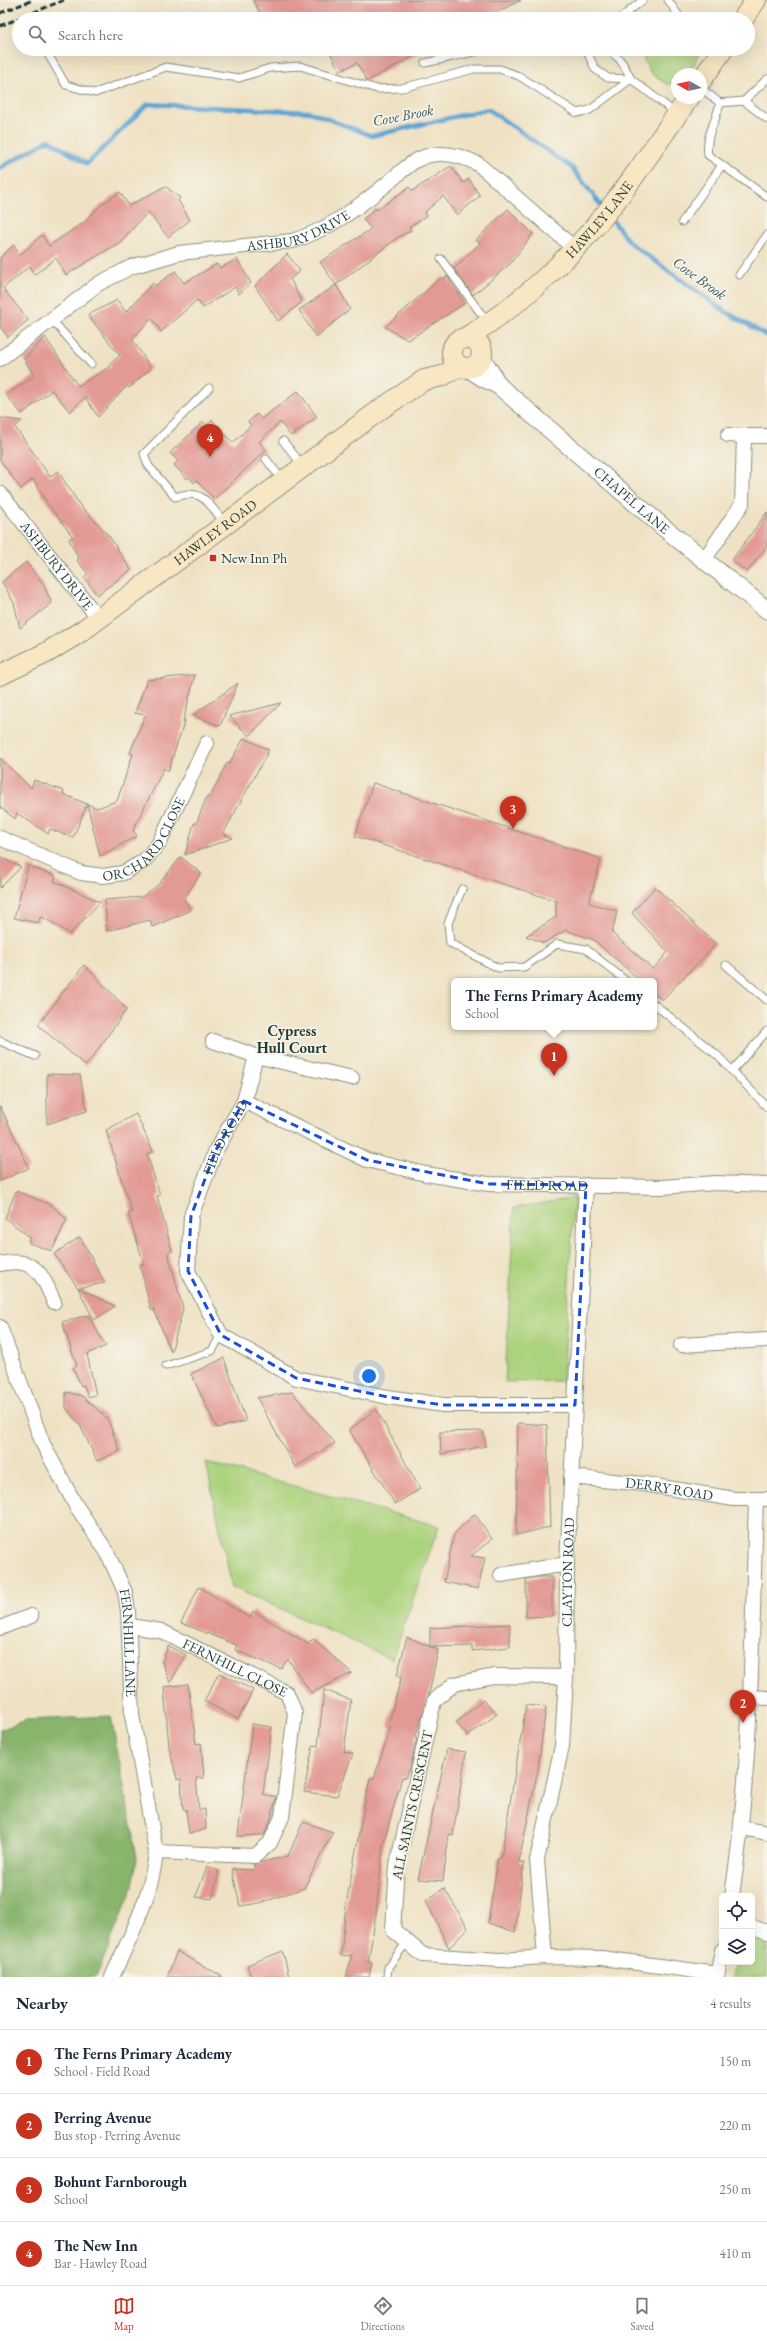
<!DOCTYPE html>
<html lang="en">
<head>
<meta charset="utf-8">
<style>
	body { margin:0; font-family:"EB Garamond",serif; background:#f2f2f3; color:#1f2937 }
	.controls { position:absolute; right:12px; bottom:12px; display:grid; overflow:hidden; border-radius:6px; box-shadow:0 4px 16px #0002 }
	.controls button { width:36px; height:36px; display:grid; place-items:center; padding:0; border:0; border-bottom:1px solid #e0e1e3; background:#fff; color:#1f2937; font:20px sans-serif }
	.compass { position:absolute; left:671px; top:68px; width:36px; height:36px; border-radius:50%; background:#fff; box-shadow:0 4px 16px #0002; rotate:279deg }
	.you { position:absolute; left:369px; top:1376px; width:14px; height:14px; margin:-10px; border:3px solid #fff; border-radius:50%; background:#1a73e8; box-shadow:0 0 0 6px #1a73e833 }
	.badge { display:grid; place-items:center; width:26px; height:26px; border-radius:50%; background:#c8321e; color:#fff; font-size:13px; font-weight:700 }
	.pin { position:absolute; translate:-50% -33px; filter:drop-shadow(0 1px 2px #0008) }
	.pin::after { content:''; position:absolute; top:21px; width:14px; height:12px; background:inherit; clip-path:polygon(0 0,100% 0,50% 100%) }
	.popup { position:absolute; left:451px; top:978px; width:206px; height:52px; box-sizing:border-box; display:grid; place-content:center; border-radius:6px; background:#fff; filter:drop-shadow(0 1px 3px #0005); font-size:13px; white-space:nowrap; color:#747a83 }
	.popup b { font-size:15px; color:#1f2937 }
	.popup::after { content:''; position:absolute; left:50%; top:100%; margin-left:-8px; border:8px solid transparent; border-top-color:#fff }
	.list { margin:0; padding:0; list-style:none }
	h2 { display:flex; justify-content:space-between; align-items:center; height:52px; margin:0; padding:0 16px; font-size:17px }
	h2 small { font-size:13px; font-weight:400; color:#747a83 }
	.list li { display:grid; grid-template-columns:26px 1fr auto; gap:12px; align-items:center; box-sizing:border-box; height:64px; padding:0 16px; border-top:1px solid #e0e1e3 }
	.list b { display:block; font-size:15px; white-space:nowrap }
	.list p { margin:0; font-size:13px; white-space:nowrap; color:#747a83 }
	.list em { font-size:13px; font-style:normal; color:#747a83 }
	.icon { flex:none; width:22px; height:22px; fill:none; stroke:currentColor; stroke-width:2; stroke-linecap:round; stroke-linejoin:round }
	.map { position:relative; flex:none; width:767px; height:1977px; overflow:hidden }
	.search { position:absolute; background:#fff; box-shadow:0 4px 16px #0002; left:12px; right:12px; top:12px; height:44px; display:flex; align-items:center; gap:10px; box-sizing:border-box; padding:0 14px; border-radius:22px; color:#747a83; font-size:15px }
	.sheet { height:308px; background:#fff }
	nav { display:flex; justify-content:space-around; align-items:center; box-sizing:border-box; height:56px; border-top:1px solid #e0e1e3; background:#fff; font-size:11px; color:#747a83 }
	nav a { display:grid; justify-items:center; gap:2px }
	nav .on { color:#c8321e }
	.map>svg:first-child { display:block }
	.green { fill:#abd27d; stroke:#658858 }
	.forest { fill:#88b46c; stroke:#547850 }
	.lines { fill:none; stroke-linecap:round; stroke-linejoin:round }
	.stream { stroke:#5fa4d4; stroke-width:4.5 }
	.building { fill:#e39a96 }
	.service-casing { stroke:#87907c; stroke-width:9 }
	.minor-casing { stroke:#87907c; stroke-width:16 }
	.tertiary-casing { stroke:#87907c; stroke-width:19 }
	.secondary-casing { stroke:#87907c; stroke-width:22 }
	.service { stroke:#fff; stroke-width:7 }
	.minor { stroke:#fff; stroke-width:14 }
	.tertiary { stroke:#fff; stroke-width:17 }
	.secondary { stroke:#f9e7c3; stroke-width:20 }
	.rail { stroke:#1f3d34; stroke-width:3; stroke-dasharray:6 3; stroke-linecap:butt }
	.marked { fill:none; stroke:#1d4ed8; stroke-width:3; stroke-dasharray:8 5; stroke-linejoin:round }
	.poi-dot { fill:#c8321e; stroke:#f7f3e8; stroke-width:1.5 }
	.labels { text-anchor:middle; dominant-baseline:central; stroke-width:3.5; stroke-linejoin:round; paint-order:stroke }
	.street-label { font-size:14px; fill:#1f3d34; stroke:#f7f3e8 }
	.poi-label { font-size:14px; fill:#1f3d34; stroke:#f7f3e8; text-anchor:start }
	.water-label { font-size:15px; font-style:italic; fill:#325c64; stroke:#f7f3e8 }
	.neighbourhood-label { font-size:15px; font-weight:bold; fill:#1f3d34; stroke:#f7f3e8 }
</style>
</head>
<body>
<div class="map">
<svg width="767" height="1977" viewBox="0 0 767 1977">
	<rect width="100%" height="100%" fill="#f7f3e8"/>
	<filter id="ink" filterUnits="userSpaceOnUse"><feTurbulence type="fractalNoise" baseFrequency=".025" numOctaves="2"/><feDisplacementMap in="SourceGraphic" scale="8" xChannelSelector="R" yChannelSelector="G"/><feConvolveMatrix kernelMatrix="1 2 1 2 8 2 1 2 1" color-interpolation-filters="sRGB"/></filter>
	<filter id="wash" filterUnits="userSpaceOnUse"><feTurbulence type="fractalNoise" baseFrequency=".012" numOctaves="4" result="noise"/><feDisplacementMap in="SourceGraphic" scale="16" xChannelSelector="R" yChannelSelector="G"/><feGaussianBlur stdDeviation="0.9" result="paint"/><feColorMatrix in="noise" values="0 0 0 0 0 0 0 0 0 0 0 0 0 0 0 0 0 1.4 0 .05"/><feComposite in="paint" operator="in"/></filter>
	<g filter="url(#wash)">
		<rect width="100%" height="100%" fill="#efe2c4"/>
		<g class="green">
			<path d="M652,49H699L700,50L693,67L688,74H677V84H666L651,73L643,58Z"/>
			<path d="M574,1198L563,1381L505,1382L514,1208Z"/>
			<path d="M206,1462L439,1526L392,1659L232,1587Z"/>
			<path d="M752,1935L767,1941V1977H732L735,1962H752Z"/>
		</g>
		<path class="forest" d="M111,1716L137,1858L133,1887L96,1977H0V1730L26,1720Z"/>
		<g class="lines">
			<g class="stream">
				<path d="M0,168L49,140L87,164L148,104L310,112L372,136L488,109L572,168L603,208"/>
				<path d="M610,217L630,243L723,310L767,336"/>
			</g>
		</g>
		<g id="blocks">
			<g class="building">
				<path d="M253,0H521L484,19H263Z"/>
				<path d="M328,49H427L367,81L357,63L340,71Z"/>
				<path d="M451,166L463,183L469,179L480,196L457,215L443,196L425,212L427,216L409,227L411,230L397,238L336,285L320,262L371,229L363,219L376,208L377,210L409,187L412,191Z"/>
				<path d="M165,186L180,198L178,200L190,220L168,237L148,212L120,242L66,275L56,258L34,275L30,266L3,288L28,320L8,337L0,327V258L14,245L20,255L42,235L49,246L84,222L102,204L120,192L129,206Z"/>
				<path d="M508,209L533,234L510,264L473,295L454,269L480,243L476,240Z"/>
				<path d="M287,254L300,271L290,279L302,302L278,321L255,286Z"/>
				<path d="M237,259L251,283L239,294L235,287L203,308L197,300L161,332L152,318L132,339L151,368L129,388L127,386L98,417L85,397L70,412L52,390L22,414L6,395L34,376L24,359L45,337L78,386L111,366L110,363L120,356L88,315L117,300L126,312L153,283L155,286L175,271L184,283L217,264L220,268Z"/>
				<path d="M447,276L465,303L408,340L385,327L442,277L444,279Z"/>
				<path d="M336,285L350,309L316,337L299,310Z"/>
				<path d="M298,391L317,417L291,436L280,422L259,442L266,450L214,499L196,480L194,483L189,477L187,479L174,465L178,461L170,453L203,422L207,426L212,420L233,443L251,425L248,422L257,414L261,419Z"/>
				<path d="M0,418L22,421L15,427L35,455L50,477L58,471L79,504L109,536L131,570L97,595L84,577L88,574L77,560L79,559L69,539L73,537L47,503L33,479L21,489L0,460Z"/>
				<path d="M767,512V546L747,572L732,560Z"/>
				<path d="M26,562L42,582L52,603L20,628L14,603L2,582Z"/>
				<path d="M195,675L183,722L185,720L168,771L164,768L133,830L137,836L100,856L87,804L73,838L50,829L48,834L17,813L15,819L0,807V758L31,788L34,780L64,791L63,794L97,808L117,801L133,754L130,753L145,715L135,713L147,680Z"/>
				<path d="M238,683L220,726L193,715Z"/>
				<path d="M281,703L249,736L229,716Z"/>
				<path d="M244,738L269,750L223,834L233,838L185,855L194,823L196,824L207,796L210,797L227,763L229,764Z"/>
				<path d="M373,783L601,859L589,903L617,911L612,933L653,969L668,952L632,913L655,887L716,944L662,1000L654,993V981H641L594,940L566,930L544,943L526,936L556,917V901L355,836Z"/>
				<path d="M0,857L21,867L0,888Z"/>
				<path d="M181,857L201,873L184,899L191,910L152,927L150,920L107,931L105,900L142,897L157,886Z"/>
				<path d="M28,866L56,876L54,881L100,902L70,934L41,916L38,923L14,918Z"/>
				<path d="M84,965L127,1009L86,1066L38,1025Z"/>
				<path d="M47,1074L80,1075L87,1111L47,1124Z"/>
				<path d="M0,1106L29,1168L0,1181Z"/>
				<path d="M136,1114L153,1151L147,1154L160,1195L157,1196L172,1251L168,1253L183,1309L171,1352L154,1309L151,1310L140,1265L144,1264L128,1213H132L106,1130Z"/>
				<path d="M16,1191L51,1205L67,1219L52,1251L29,1243L31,1238L5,1218Z"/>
				<path d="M80,1237L105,1283L78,1288L54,1254Z"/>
				<path d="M78,1288L115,1306L94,1320Z"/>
				<path d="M88,1315L106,1346L87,1354L96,1395L88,1397L84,1385L81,1386L73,1368L77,1366L62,1322Z"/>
				<path d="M224,1358L246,1421L217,1428L191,1374Z"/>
				<path d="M66,1392L82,1396L107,1418L120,1451L97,1461L80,1425L66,1408Z"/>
				<path d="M292,1392L335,1443L295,1467L257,1398Z"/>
				<path d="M376,1409L420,1489L395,1504L349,1430Z"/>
				<path d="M518,1423L547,1425L550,1527L516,1535Z"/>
				<path d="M483,1431L486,1446L441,1454L440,1432Z"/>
				<path d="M475,1514L492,1539L471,1556L485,1558L478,1589L444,1582L454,1534Z"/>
				<path d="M538,1577H552V1616L526,1617V1579Z"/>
				<path d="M199,1587L250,1618L253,1611L308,1644L313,1639L352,1673L311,1693L288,1659L281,1669L235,1650L237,1645L181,1623Z"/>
				<path d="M510,1624V1647L472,1651V1646L430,1647V1628Z"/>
				<path d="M407,1637L438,1650L429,1694L415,1738H417L412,1761L406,1778L402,1777L383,1845L376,1915L368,1962L372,1963L369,1977H346L352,1955L341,1956L346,1905L359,1833L370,1778H374L391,1727L388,1726L401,1678L397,1676Z"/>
				<path d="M168,1646L186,1655L170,1683L162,1662Z"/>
				<path d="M219,1673L253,1690L238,1719L204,1701Z"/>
				<path d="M188,1684L196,1744L201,1743L204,1778H196L199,1810L205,1809L206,1829L189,1834L186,1809L183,1810L181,1779H177L169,1747L164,1687Z"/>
				<path d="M324,1690L351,1700L344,1752L353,1754L337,1796L304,1792L313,1745L318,1746Z"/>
				<path d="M483,1700L497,1714L468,1736L456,1723Z"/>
				<path d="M526,1705L546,1707L538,1769L519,1862L524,1863L515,1932L488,1923L498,1858H501Z"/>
				<path d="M252,1724L272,1727L263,1794L276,1797L270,1822L264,1835L238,1836Z"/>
				<path d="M447,1749L466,1752L453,1835L449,1834L443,1881L418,1879Z"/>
				<path d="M303,1822L333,1832L304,1888L260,1903L240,1906L232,1869L255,1870L254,1864L288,1856Z"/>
				<path d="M207,1866L219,1871L212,1899L196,1897Z"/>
				<path d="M444,1888L468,1928L449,1948L426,1901Z"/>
				<path d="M177,1951L223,1977H167Z"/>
				<path d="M283,1951L289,1977H251L247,1965Z"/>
			</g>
		</g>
	</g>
	<g filter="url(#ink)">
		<use href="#blocks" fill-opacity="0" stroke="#87907c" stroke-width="1"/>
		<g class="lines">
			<g class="service-casing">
				<g id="service">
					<path d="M668,0L681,19"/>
					<path d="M619,19L643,0"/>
					<path d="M586,49L595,69L608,78L631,79L677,114"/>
					<path d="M600,49C618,52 624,64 631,79"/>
					<path d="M46,51L66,85L95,93L166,67L239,78L270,68L300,66L377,89L402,88L474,69H500L519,76L577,113L590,110L631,79"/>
					<path d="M425,63L487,49"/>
					<path d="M701,88L720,103"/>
					<path d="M744,101L767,79"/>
					<path d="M720,103C716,123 705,134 708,155L767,197"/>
					<path d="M720,103L744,101L767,119"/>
					<path d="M682,222L722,165"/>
					<path d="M441,259L479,311L489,322"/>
					<path d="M739,275L767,235"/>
					<path d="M52,320L91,364"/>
					<path d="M209,388L144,454L148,465L175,497C203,487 209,504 225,524"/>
					<path d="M283,441L303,466"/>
					<path d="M266,459L283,481"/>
					<path d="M462,889L448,923L450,943L498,968L524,967L557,944L586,949L626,981"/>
					<path d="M726,965L767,1000"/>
					<path d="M654,1004L717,1055L767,1107"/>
					<path d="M0,1041L35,1056"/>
					<path d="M732,1071L767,1031"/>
					<path d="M166,1366L212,1351L221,1335"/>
					<path d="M387,1977L388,1967L407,1942"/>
				</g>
			</g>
			<g class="minor-casing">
				<g id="minor">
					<path id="s1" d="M0,359L98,284L131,267L179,253L292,241C326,231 356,209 383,187C395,178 406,165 419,159C438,150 460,155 478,164L574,248"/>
					<path d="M728,435L744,436"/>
					<path id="s2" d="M0,493L99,619"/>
					<path d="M704,560L742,504L744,436H767"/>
					<path id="s3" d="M0,838L81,873L103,876L123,873L144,861L159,843L207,743"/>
					<path d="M213,1041L256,1056L352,1078"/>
					<path d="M244,1101L256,1056"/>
					<path d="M0,1264C35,1256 42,1274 54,1302"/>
					<path id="s4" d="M0,1327L43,1444L75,1504L107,1552L125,1592L128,1611L132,1715L156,1852C152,1896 130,1937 112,1977"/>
					<path d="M681,1345L767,1340"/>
					<path id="s5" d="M575,1405H443L388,1397L296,1378L221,1335L188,1271L191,1216L216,1150L244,1101L367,1160L426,1174L488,1184L662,1187L716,1183L767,1185"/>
					<path id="s6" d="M571,1477L644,1484L734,1499H767"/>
					<path d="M501,1575L567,1564"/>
					<path id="s7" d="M129,1627H137L161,1631L287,1693L295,1713L282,1817L270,1843L255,1856L156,1852"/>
					<path d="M0,1628L31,1616"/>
					<path d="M566,1677L494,1676L454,1684L434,1701L397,1865L393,1930L423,1955L499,1960L545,1957L602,1958L717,1974"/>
					<path d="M750,1697L767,1698"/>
					<path d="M742,1828L767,1833"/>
					<path d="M732,1896C752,1765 752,1632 756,1499"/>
					<path d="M752,1927L767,1932"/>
					<path id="s8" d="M545,1957L537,1860L562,1746L566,1677L567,1564L586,1185"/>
					<path d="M717,1977L722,1950"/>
				</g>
			</g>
			<g class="tertiary-casing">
				<g id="tertiary">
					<path d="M481,356L499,386"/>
					<path id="s9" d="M468,368L483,378L499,386L663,527L767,610"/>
				</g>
			</g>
			<g class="secondary-casing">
				<g id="secondary">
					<path d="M743,19L756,0"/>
					<path d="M701,81L723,49"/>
					<path id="s10" d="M465,338C526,302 582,247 624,190C646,160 667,128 689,98"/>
					<circle cx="467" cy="353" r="15"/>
					<path id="s11" d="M0,675L46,653L82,631L381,409L424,380L442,376L460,366"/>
				</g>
			</g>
			<use href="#service" class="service"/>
			<use href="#minor" class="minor"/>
			<use href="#tertiary" class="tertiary"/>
			<use href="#secondary" class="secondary"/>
			<g class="rail">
				<path d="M0,13L33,0"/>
				<path d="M0,26L64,0"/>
			</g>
		</g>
	</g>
	<path class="marked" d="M244,1101L367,1160L488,1184L586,1185L575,1405H443L388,1397L296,1378L221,1335L188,1271L191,1216L216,1150Z"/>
	<rect class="poi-dot" x="209" y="554" width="8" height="8" rx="2"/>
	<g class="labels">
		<g class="street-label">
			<text stroke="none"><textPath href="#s10" startOffset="180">HAWLEY LANE</textPath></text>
			<text stroke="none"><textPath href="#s1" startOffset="333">ASHBURY DRIVE</textPath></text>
			<text stroke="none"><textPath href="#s9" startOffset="211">CHAPEL LANE</textPath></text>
			<text stroke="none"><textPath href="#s11" startOffset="259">HAWLEY ROAD</textPath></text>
			<text stroke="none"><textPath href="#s2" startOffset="92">ASHBURY DRIVE</textPath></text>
			<text stroke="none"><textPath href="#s3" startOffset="169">ORCHARD CLOSE</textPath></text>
			<text stroke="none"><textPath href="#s5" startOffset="581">FIELD ROAD</textPath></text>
			<text stroke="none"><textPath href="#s5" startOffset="941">FIELD ROAD</textPath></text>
			<text stroke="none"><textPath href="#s6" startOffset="99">DERRY ROAD</textPath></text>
			<text stroke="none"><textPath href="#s8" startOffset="388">CLAYTON ROAD</textPath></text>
			<text stroke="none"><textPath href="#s4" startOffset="345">FERNHILL LANE</textPath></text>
			<text stroke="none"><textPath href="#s7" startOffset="115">FERNHILL CLOSE</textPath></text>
			<text transform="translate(412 1805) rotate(-78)">ALL SAINTS CRESCENT</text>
		</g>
		<g class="poi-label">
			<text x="221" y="558">New Inn Ph</text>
		</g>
		<g class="water-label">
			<text transform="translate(403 115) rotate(-11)">Cove Brook</text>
			<text transform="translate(700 278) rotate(36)">Cove Brook</text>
		</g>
		<g class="neighbourhood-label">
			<text x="292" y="1030">Cypress<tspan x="292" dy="17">Hull Court</tspan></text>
		</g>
	</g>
</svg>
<div class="controls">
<button><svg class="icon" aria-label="locate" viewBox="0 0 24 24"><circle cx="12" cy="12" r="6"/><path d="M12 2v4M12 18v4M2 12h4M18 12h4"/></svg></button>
<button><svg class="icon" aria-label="layers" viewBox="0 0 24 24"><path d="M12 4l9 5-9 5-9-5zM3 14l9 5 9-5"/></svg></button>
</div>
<svg class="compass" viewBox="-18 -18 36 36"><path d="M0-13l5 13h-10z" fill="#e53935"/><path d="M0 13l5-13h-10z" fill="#747a83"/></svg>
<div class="you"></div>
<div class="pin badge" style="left:554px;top:1076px">1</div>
<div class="popup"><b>The Ferns Primary Academy</b>School</div>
<div class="pin badge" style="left:743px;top:1723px">2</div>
<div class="pin badge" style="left:513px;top:829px">3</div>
<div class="pin badge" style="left:210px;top:457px">4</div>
<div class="search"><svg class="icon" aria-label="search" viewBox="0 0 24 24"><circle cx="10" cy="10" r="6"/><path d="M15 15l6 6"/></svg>Search here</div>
</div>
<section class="sheet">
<h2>Nearby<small>4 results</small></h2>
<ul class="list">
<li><span class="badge">1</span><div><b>The Ferns Primary Academy</b><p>School · Field Road</p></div><em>150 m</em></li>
<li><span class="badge">2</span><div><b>Perring Avenue</b><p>Bus stop · Perring Avenue</p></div><em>220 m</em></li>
<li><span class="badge">3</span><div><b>Bohunt Farnborough</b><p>School</p></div><em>250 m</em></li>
<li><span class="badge">4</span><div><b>The New Inn</b><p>Bar · Hawley Road</p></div><em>410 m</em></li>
</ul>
</section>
<nav>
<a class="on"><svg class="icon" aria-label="map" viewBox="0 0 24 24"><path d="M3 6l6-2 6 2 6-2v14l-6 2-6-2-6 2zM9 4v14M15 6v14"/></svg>Map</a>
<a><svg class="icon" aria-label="directions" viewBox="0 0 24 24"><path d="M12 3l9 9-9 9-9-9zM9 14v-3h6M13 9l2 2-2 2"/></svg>Directions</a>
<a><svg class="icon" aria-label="saved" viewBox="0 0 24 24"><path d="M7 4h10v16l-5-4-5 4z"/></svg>Saved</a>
</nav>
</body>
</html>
